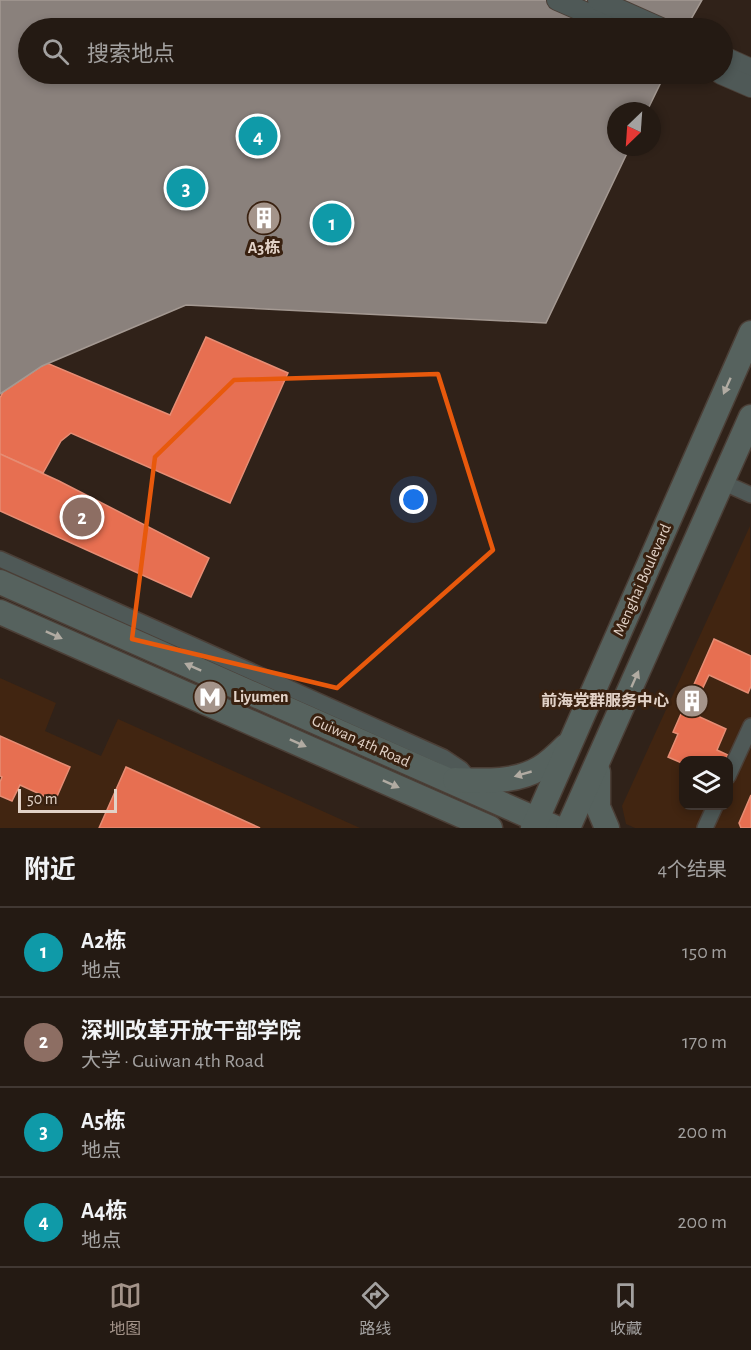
<!DOCTYPE html>
<html lang="zh">
<head>
<meta charset="utf-8">
<style>
	body { margin:0; font-family:"Alegreya Sans","Noto Sans SC",sans-serif; background:#2c231c; color:#f1f3f6 }
	.controls { position:absolute; right:18px; bottom:18px; display:grid; overflow:hidden; border-radius:12px; box-shadow:0 3px 9px #0003 }
	.controls button { width:54px; height:54px; display:grid; place-items:center; padding:0; border:0; border-bottom:2px solid #413833; background:#241a13; color:#f1f3f6; font:30px sans-serif }
	.compass { position:absolute; left:607px; top:102px; width:54px; height:54px; border-radius:50%; background:#241a13; box-shadow:0 3px 9px #0003; rotate:205deg }
	.scale { position:absolute; left:18px; bottom:15px; width:99px; box-sizing:border-box; padding-left:6px; border:3px solid #e2d2c7; border-top:0; font-size:16px; line-height:21px; white-space:nowrap; color:#e2d2c7; -webkit-text-stroke:4px #392110; paint-order:stroke }
	.you { position:absolute; left:414px; top:500px; width:21px; height:21px; margin:-15px; border:4px solid #fff; border-radius:50%; background:#1a73e8; box-shadow:0 0 0 9px #1a73e833 }
	.badge { display:grid; place-items:center; width:39px; height:39px; border-radius:50%; background:#a4948a; color:#fff; font-size:20px; font-weight:700 }
	.pin { position:absolute; translate:-50% -50%; border:3px solid #fff; box-shadow:0 2px 6px #0006 }
	.list { margin:0; padding:0; list-style:none }
	h2 { display:flex; justify-content:space-between; align-items:center; height:78px; margin:0; padding:0 24px; font-size:26px }
	h2 small { font-size:20px; font-weight:400; color:#a3a1a0 }
	.list li { display:grid; grid-template-columns:39px 1fr auto; gap:18px; align-items:center; box-sizing:border-box; height:90px; padding:0 24px; border-top:2px solid #413833 }
	.list b { display:block; font-size:22px; white-space:nowrap }
	.list p { margin:0; font-size:20px; white-space:nowrap; color:#a3a1a0 }
	.list em { font-size:20px; font-style:normal; color:#a3a1a0 }
	.icon { flex:none; width:33px; height:33px; fill:none; stroke:currentColor; stroke-width:2; stroke-linecap:round; stroke-linejoin:round }
	.map { position:relative; flex:none; width:751px; height:828px; overflow:hidden }
	.search { position:absolute; background:#241a13; box-shadow:0 3px 9px #0003; left:18px; right:18px; top:18px; height:66px; display:flex; align-items:center; gap:15px; box-sizing:border-box; padding:0 21px; border-radius:33px; color:#a3a1a0; font-size:22px }
	.sheet { height:438px; background:#241a13 }
	nav { display:flex; justify-content:space-around; align-items:center; box-sizing:border-box; height:84px; border-top:2px solid #413833; background:#241a13; font-size:16px; color:#a3a1a0 }
	nav a { display:grid; justify-items:center; gap:3px }
	nav .on { color:#a4948a }
	.map>svg:first-child { display:block }
	.built { fill:#412511; fill-rule:evenodd }
	.shops { fill:#e76f51; stroke:#e68d74; stroke-width:1.5 }
	.industry { fill:#8a817c; stroke:#a49992; stroke-width:1.5 }
	.lines { fill:none; stroke-linecap:round; stroke-linejoin:round }
	.minor-casing { stroke:#4b3f37; stroke-width:18 }
	.tertiary-casing { stroke:#4b3f37; stroke-width:22 }
	.primary-casing { stroke:#4b3f37; stroke-width:27 }
	.minor { stroke:#4f5957; stroke-width:15 }
	.tertiary { stroke:#4f5957; stroke-width:20 }
	.primary { stroke:#56625e; stroke-width:24 }
	.oneway { fill:#b1aba2 }
	.marked { fill:none; stroke:#e8590c; stroke-width:4.5; stroke-linejoin:round }
	.labels { text-anchor:middle; dominant-baseline:central; stroke-width:6; stroke-linejoin:round; paint-order:stroke }
	.poi-label { font-size:16px; font-weight:bold; fill:#e2d2c7; stroke:#392110 }
	.street-label { font-size:16px; fill:#e2d2c7; stroke:#392110 }
</style>
</head>
<body>
<div class="map">
<svg width="751" height="828" viewBox="0 0 751 828">
	<rect width="100%" height="100%" fill="#302219"/>
	<g class="built">
		<path d="M750,526L751,828H635L626,824L622,806ZM684,760H728V806H684Z"/>
		<path d="M0,678L56,703L45,731L101,756L118,719L360,828H0Z"/>
	</g>
	<g class="shops">
		<path d="M6,0H58L66,15L39,28H28V34L24,36Z"/>
		<path d="M72,0H102L77,11Z"/>
		<path d="M123,0L136,28H84L80,19Z"/>
		<path d="M143,0H257L203,28H155Z"/>
		<path d="M375,0H440L438,28H379L376,18Z"/>
		<path d="M3,57L31,86L0,115V60Z"/>
		<path d="M41,74H60L45,81Z"/>
		<path d="M352,99H359L364,102L369,111L364,175L330,172L332,153L319,145L333,126L334,107Z"/>
		<path d="M294,103L307,134L222,169L209,137Z"/>
		<path d="M185,140L219,223L187,236L153,153Z"/>
		<path d="M262,168L298,256L266,269L229,181Z"/>
		<path d="M153,174L167,206L101,234L87,203Z"/>
		<path d="M330,187L366,190L364,210L356,231L347,240L312,259L300,225L327,212Z"/>
		<path d="M68,212L96,279L64,292L36,225Z"/>
		<path d="M492,214L540,219L548,255L544,257H505L476,302L437,299L436,294L476,226L483,218Z"/>
		<path d="M21,231L34,262L0,277V240Z"/>
		<path d="M140,236L167,303L135,316L108,249Z"/>
		<path d="M233,241L246,273L191,295L178,263Z"/>
		<path d="M5,289L17,315L9,320L8,328L20,357L0,367V291Z"/>
		<path d="M101,293L114,324L37,357L23,325Z"/>
		<path d="M206,337L288,373L230,503L71,433L61,441L43,473L0,454V398L3,392L42,366L47,363L170,415Z"/>
		<path d="M0,454L59,481L209,558L191,597L0,511Z"/>
		<path d="M714,639L751,656V686L748,693L709,675L691,713L726,729L717,750L728,755L725,760H684V764L668,757L678,734L673,732Z"/>
		<path d="M0,736L70,767L55,801L20,785L12,801L0,796V782L2,777L0,776Z"/>
		<path d="M126,767L260,828H99Z"/>
		<path d="M751,795V828H741L739,823Z"/>
	</g>
	<path class="industry" d="M0,0H702L686,28H28V74H665L647,111H616V147H630L546,323L186,305L42,366L0,394Z"/>
	<g class="lines">
		<g class="minor-casing">
			<g id="minor">
				<path d="M722,482L751,495"/>
				<path d="M0,559L443,757L461,769L473,783"/>
				<path d="M728,776L751,726"/>
				<path d="M705,828L715,806"/>
			</g>
		</g>
		<g class="tertiary-casing">
			<g id="tertiary">
				<path d="M557,0L621,28"/>
				<path d="M598,0L661,28"/>
				<path d="M722,56L751,69"/>
				<path d="M721,74L751,87"/>
			</g>
		</g>
		<g class="primary-casing">
			<g id="primary">
				<path d="M0,582L556,828"/>
				<path d="M0,612L490,828"/>
				<path d="M598,772V807L607,828"/>
				<path d="M455,780C482,781 516,783 540,768C550,762 558,754 566,746"/>
				<path d="M533,828L751,333"/>
				<path d="M568,828L751,417"/>
			</g>
		</g>
		<use href="#minor" class="minor"/>
		<use href="#tertiary" class="tertiary"/>
		<use href="#primary" class="primary"/>
	</g>
	<defs><path id="oneway-solid" d="M-6-.8H1V-3.2L6.5 0L1 3.2V.8H-6Z" transform="scale(1.5)"/></defs>
	<g class="oneway">
		<use href="#oneway-solid" transform="translate(727 386) rotate(114)"/>
		<use href="#oneway-solid" transform="translate(54 635) rotate(24)"/>
		<use href="#oneway-solid" transform="translate(193 667) rotate(-156)"/>
		<use href="#oneway-solid" transform="translate(635 679) rotate(-66)"/>
		<use href="#oneway-solid" transform="translate(298 743) rotate(24)"/>
		<use href="#oneway-solid" transform="translate(523 774) rotate(164)"/>
		<use href="#oneway-solid" transform="translate(391 784) rotate(24)"/>
	</g>
	<path class="marked" d="M438,374L493,550L337,688L132,639L155,457L234,380Z"/>
	<defs>
		<g id="building-disc" transform="scale(1.725)"><circle r="9.5" fill="#a4948a" stroke="#392110"/><path d="M-4-6H4V6H1V3H-1V6H-4ZM-2.5-4.3h1.7v1.8h-1.7ZM.8-4.3h1.7v1.8H.8ZM-2.5-1h1.7V.8h-1.7ZM.8-1h1.7V.8H.8Z" fill="#fff"/></g>
		<g id="metro-disc" transform="scale(1.725)"><circle r="9.5" fill="#a4948a" stroke="#392110"/><path d="M-5.5 5V-5H-3L0 0L3-5H5.5V5H3V-.5L0 4L-3-.5V5Z" fill="#fff"/></g>
	</defs>
	<g fill-rule="evenodd">
		<use href="#building-disc" x="264" y="218"/>
		<use href="#metro-disc" x="210" y="697"/>
		<use href="#building-disc" x="692" y="701"/>
	</g>
	<g class="labels">
		<g class="poi-label">
			<text x="264" y="248">A3栋</text>
			<text x="233" y="697" text-anchor="start">Liyumen</text>
			<text x="669" y="701" text-anchor="end">前海党群服务中心</text>
		</g>
		<g class="street-label">
			<text transform="translate(642 580) rotate(-66)">Menghai Boulevard</text>
			<text transform="translate(361 741) rotate(24)">Guiwan 4th Road</text>
		</g>
	</g>
</svg>
<div class="controls">
<button><svg class="icon" aria-label="layers" viewBox="0 0 24 24"><path d="M12 4l9 5-9 5-9-5zM3 14l9 5 9-5"/></svg></button>
</div>
<svg class="compass" viewBox="-18 -18 36 36"><path d="M0-13l5 13h-10z" fill="#e53935"/><path d="M0 13l5-13h-10z" fill="#a3a1a0"/></svg>
<div class="scale">50 m</div>
<div class="you"></div>
<div class="pin badge" style="left:332px;top:223px;background:#0f9aa8">1</div>
<div class="pin badge" style="left:82px;top:517px;background:#8d6e63">2</div>
<div class="pin badge" style="left:186px;top:188px;background:#0f9aa8">3</div>
<div class="pin badge" style="left:258px;top:136px;background:#0f9aa8">4</div>
<div class="search"><svg class="icon" aria-label="search" viewBox="0 0 24 24"><circle cx="10" cy="10" r="6"/><path d="M15 15l6 6"/></svg>搜索地点</div>
</div>
<section class="sheet">
<h2>附近<small>4个结果</small></h2>
<ul class="list">
<li><span class="badge" style="background:#0f9aa8">1</span><div><b>A2栋</b><p>地点</p></div><em>150 m</em></li>
<li><span class="badge" style="background:#8d6e63">2</span><div><b>深圳改革开放干部学院</b><p>大学 · Guiwan 4th Road</p></div><em>170 m</em></li>
<li><span class="badge" style="background:#0f9aa8">3</span><div><b>A5栋</b><p>地点</p></div><em>200 m</em></li>
<li><span class="badge" style="background:#0f9aa8">4</span><div><b>A4栋</b><p>地点</p></div><em>200 m</em></li>
</ul>
</section>
<nav>
<a class="on"><svg class="icon" aria-label="map" viewBox="0 0 24 24"><path d="M3 6l6-2 6 2 6-2v14l-6 2-6-2-6 2zM9 4v14M15 6v14"/></svg>地图</a>
<a><svg class="icon" aria-label="directions" viewBox="0 0 24 24"><path d="M12 3l9 9-9 9-9-9zM9 14v-3h6M13 9l2 2-2 2"/></svg>路线</a>
<a><svg class="icon" aria-label="saved" viewBox="0 0 24 24"><path d="M7 4h10v16l-5-4-5 4z"/></svg>收藏</a>
</nav>
</body>
</html>
